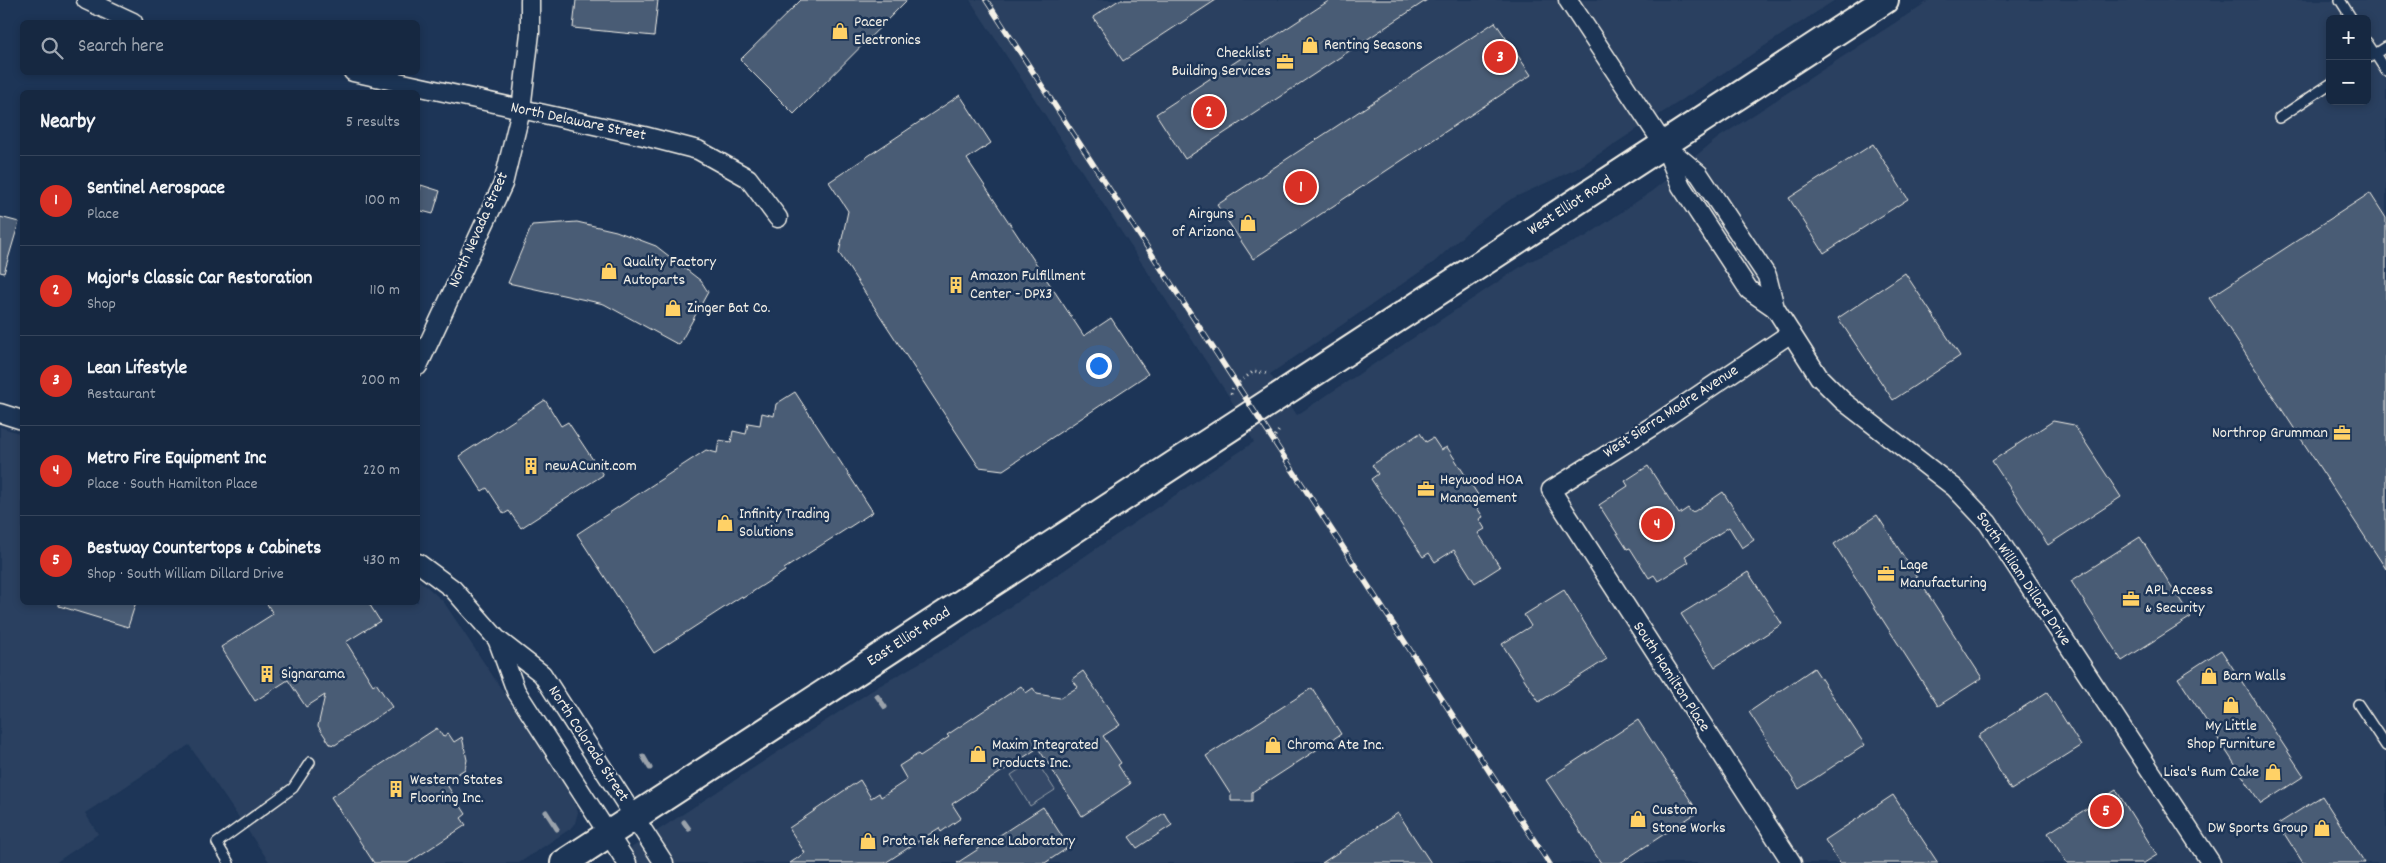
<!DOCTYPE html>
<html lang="en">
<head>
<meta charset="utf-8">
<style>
	body { margin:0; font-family:Dekko,sans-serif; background:#23344c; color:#f1f3f6 }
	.controls { position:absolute; right:15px; top:15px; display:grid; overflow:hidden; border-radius:8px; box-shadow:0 2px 8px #0003 }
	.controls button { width:45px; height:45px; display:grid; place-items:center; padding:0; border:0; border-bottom:1px solid #35445a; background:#162841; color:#f1f3f6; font:25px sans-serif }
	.you { position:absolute; left:1098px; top:365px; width:18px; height:18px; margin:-12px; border:4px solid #fff; border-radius:50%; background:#1a73e8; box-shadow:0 0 0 8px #1a73e833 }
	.badge { display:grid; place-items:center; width:32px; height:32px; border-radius:50%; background:#d93025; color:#fff; font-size:16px; font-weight:700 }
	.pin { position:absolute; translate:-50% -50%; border:2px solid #fff; box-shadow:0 1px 5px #0006 }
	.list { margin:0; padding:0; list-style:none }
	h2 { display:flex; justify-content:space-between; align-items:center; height:65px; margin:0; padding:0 20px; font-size:21px }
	h2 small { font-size:16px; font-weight:400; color:#9ea6b1 }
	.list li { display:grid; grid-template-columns:32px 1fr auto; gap:15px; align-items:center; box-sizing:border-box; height:90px; padding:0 20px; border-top:1px solid #35445a }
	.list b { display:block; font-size:19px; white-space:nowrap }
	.list p { margin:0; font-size:16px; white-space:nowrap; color:#9ea6b1 }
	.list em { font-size:16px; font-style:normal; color:#9ea6b1 }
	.icon { flex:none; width:28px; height:28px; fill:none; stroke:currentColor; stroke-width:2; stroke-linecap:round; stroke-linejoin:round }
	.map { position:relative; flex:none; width:2386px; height:863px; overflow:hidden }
	.search { position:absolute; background:#162841; box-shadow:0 2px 8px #0003; left:20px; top:20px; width:400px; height:55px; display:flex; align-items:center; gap:12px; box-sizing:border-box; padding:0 18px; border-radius:8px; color:#9ea6b1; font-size:19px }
	.panel { position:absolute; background:#162841; box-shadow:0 2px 8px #0003; left:20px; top:90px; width:400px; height:515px; border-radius:8px }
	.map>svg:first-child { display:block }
	.built { fill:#2a4060; fill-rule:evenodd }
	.green { fill:#354a67; stroke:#949ea8 }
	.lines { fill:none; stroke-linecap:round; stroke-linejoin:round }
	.stream { stroke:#9aa2ab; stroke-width:5 }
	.building { fill:#485b74; stroke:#f4f1e8 }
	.lane-casing { stroke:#f4f1e8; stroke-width:12 }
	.street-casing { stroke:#f4f1e8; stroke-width:21 }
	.secondary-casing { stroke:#f4f1e8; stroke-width:30 }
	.path { stroke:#f4f1e8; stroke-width:3; stroke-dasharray:1 4; stroke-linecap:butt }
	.lane { stroke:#1d3557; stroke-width:9 }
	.street { stroke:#1d3557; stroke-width:18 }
	.secondary { stroke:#1d3557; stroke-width:26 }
	.rail-casing { stroke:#f4f1e8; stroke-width:5.5 }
	.rail { stroke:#1d3557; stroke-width:4; stroke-dasharray:11; stroke-linecap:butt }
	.labels { text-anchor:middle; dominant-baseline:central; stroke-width:5; stroke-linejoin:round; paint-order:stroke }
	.poi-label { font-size:16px; fill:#f4f1e8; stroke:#1d3557; text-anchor:start }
	.street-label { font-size:16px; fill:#f4f1e8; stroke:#1d3557 }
</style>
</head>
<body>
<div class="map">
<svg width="2386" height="863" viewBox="0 0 2386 863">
	<rect width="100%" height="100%" fill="#1d3557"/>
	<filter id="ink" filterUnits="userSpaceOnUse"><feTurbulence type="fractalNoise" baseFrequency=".02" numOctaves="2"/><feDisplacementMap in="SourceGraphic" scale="10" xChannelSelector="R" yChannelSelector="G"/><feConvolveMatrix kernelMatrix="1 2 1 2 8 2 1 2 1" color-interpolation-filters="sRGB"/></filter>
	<g filter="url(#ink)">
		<g class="built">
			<path d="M970,0H1835L1576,169L1511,199L1475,225L1433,263L1270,374L1297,415L1528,262L1585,237L1648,194L1718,138L1930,0H2386V863H608L879,686L965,637L1254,442L1230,398ZM2330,19H2367V101H2330Z"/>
			<path d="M0,427L22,434V602H418V579L443,601L569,791L578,812L575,823L570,829L519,863H270L189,745L85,813L98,834L55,863H0Z"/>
		</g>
		<path class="green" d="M1035,759L1055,790L1030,806L1011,775Z"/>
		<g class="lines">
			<g class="stream">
				<path d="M877,696L885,707"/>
				<path d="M643,756L650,768"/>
				<path d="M546,812L557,829"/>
				<path d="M684,822L689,829"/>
			</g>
		</g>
		<g class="building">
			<path d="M576,0H658L654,36L573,28Z"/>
			<path d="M801,0H907L794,114L740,60Z"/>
			<path d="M1119,0H1216L1123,61L1093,17Z"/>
			<path d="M1330,0H1427L1185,159L1156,114Z"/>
			<path d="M1495,22L1531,75L1253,259L1217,205Z"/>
			<path d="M960,95L991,143L967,159L1084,336L1111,318L1148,374L1003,470L979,467L839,253L848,211L829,182Z"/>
			<path d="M1873,144L1908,199L1824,253L1789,198Z"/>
			<path d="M421,185L440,191L433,214L418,210V197Z"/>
			<path d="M2370,193L2386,218V569L2209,298Z"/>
			<path d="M0,217L19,222L4,273L0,272Z"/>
			<path d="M577,222L616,231L656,246L701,281L708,292L679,345L604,304L508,283L532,225Z"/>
			<path d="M1905,273L1960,356L1893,400L1838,318Z"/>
			<path d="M795,392L873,512L784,569L785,571L743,598L742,596L654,653L577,534L706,450L717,453L719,440L731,442L733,431L746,434L748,423L760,425L762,413L774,416L776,404Z"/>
			<path d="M545,400L561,426L568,422L603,475L521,528L509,511L504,514L487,488L482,491L459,456Z"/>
			<path d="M2053,421L2074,425L2121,497L2048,545L1992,461Z"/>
			<path d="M1420,433L1426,442L1433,438L1441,450L1447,447L1480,498L1474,503L1483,517L1479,519L1485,529L1478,533L1500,567L1475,583L1454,550L1435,562L1429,553L1423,557L1371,479L1378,474L1372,465Z"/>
			<path d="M1648,466L1679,514L1688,508L1691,512L1695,511L1723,492L1754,540L1742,548L1729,527L1685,556L1689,562L1658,581L1654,575L1649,578L1630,548L1627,549L1599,505L1628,486L1625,481Z"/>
			<path d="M1877,515L1982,678L1938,706L1834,544Z"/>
			<path d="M2140,537L2191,617L2122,661L2071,581Z"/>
			<path d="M1748,572L1782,624L1715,667L1681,614Z"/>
			<path d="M1564,590L1607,659L1539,702L1502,644L1531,626L1524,615Z"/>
			<path d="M59,602H136L128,627L59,606Z"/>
			<path d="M266,602H368L380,621L346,642L373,685L376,683L392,707L335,745L330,744L318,726L325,695L306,707L288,680L255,701L221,647L273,614Z"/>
			<path d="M2221,650L2304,776L2261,804L2178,678Z"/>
			<path d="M1814,668L1865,745L1799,789L1749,712Z"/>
			<path d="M1083,671L1120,725L1103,736L1121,763L1118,765L1130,784L1082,816L1038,748L952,804L961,818L941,832L939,828L885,863H790L805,853L789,828L842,792L860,780L871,798L879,793L881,797L907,780L899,766L918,754L920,756L949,737L947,735L1021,686L1026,693L1033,688L1037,694L1060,698L1078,687L1072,679Z"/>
			<path d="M1312,688L1341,734L1252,792V801H1231V795L1206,756Z"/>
			<path d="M2047,692L2081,746L2011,790L1978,736Z"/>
			<path d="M1638,720L1698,812L1620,863H1601L1546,780Z"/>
			<path d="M437,728L443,737L448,733L454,742L462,737L467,760L465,769L445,782L466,814L461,818L466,825L408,863H374L331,797Z"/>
			<path d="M2116,790L2157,855L2144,863H2067L2048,833Z"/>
			<path d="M1893,795L1938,863H1840L1825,840Z"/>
			<path d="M2322,796L2365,863H2303L2278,824Z"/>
			<path d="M1043,807L1069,847L1045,863H957Z"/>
			<path d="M1164,813L1172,825L1137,848L1129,837Z"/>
			<path d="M1398,813L1431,863H1322Z"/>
		</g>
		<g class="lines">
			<g class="lane-casing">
				<g id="lane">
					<path d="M2340,0L2352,19"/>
					<path d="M2367,42L2375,54L2386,47"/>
					<path d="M2367,59L2375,54L2386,71"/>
					<path d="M2279,118L2330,84"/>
					<path d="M2358,704L2386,746"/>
					<path d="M229,863L217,843L293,788L310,762"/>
				</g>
			</g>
			<g class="street-casing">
				<g id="street">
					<path d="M86,0L133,22"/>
					<path d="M1568,0L1664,145L1681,186L1749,290L1775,308"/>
					<path d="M353,72L644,136L698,150L748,178L778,218"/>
					<path d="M1664,145L1699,174L1767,276L1775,308L1819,377L1843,401L1955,488L1988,523L2211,863"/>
					<path d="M1791,333L1653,426L1551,490L1792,863"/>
					<path d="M418,366L503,184L521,110L530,33V0"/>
					<path d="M0,413L22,420"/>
					<path d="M418,563L453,589L497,639L542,674L664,863"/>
					<path d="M497,639L516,691L627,863"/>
				</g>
			</g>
			<g class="secondary-casing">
				<path id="secondary" d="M564,863L1885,0"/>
			</g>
			<g class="path">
				<path d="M1231,394L1233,387L1254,371L1266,373"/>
				<path d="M1275,436L1280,429"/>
			</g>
			<use href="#lane" class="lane"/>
			<use href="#street" class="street"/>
			<use href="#secondary" class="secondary"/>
			<g class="rail-casing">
				<path id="rail" d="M986,0L1549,863"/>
			</g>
			<use href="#rail" class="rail"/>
		</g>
	</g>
	<defs>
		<g id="shop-bare" transform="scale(1.35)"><path d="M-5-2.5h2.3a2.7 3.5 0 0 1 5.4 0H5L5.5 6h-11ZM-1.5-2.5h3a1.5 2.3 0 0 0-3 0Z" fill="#ffd166" stroke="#1d3557" stroke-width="2.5" paint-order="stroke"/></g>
		<g id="office-bare" transform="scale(1.35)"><path d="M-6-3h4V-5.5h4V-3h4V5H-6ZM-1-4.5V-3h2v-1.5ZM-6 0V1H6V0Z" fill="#ffd166" stroke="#1d3557" stroke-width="2.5" paint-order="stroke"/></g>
		<g id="building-bare" transform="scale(1.35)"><path d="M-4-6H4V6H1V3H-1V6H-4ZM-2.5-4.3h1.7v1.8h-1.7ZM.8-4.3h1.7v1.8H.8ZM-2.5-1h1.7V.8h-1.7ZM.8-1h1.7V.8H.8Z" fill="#ffd166" stroke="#1d3557" stroke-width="2.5" paint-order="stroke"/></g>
	</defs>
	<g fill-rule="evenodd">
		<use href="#shop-bare" x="840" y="31"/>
		<use href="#shop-bare" x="1310" y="45"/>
		<use href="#office-bare" x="1285" y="62"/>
		<use href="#shop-bare" x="1248" y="223"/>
		<use href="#shop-bare" x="609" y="271"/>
		<use href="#building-bare" x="956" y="285"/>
		<use href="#shop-bare" x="673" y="308"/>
		<use href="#office-bare" x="2342" y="433"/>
		<use href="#building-bare" x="531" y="466"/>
		<use href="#office-bare" x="1426" y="489"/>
		<use href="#shop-bare" x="725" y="523"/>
		<use href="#office-bare" x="1886" y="574"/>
		<use href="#office-bare" x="2131" y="599"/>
		<use href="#building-bare" x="267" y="674"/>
		<use href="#shop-bare" x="2209" y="676"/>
		<use href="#shop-bare" x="2231" y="705"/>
		<use href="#shop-bare" x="1273" y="745"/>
		<use href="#shop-bare" x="978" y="754"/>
		<use href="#shop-bare" x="2273" y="772"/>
		<use href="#building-bare" x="396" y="789"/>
		<use href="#shop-bare" x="1638" y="819"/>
		<use href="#shop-bare" x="2322" y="828"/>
		<use href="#shop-bare" x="868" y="841"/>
	</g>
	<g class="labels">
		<g class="poi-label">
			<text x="854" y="22">Pacer<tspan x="854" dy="18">Electronics</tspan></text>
			<text x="1324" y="45">Renting Seasons</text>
			<text x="1271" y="53" text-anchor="end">Checklist<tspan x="1271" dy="18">Building Services</tspan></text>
			<text x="1234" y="214" text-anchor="end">Airguns<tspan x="1234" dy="18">of Arizona</tspan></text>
			<text x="623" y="262">Quality Factory<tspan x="623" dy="18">Autoparts</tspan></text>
			<text x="970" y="276">Amazon Fulfillment<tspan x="970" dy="18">Center - DPX3</tspan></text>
			<text x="687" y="308">Zinger Bat Co.</text>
			<text x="2328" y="433" text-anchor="end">Northrop Grumman</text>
			<text x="545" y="466">newACunit.com</text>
			<text x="1440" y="480">Heywood HOA<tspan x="1440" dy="18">Management</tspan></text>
			<text x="739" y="514">Infinity Trading<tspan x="739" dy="18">Solutions</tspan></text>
			<text x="1900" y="565">Lage<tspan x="1900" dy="18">Manufacturing</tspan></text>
			<text x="2145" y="590">APL Access<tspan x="2145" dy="18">&amp; Security</tspan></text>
			<text x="281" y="674">Signarama</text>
			<text x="2223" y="676">Barn Walls</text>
			<text x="2231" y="726" text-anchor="middle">My Little<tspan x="2231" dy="18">Shop Furniture</tspan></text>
			<text x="992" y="745">Maxim Integrated<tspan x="992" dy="18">Products Inc.</tspan></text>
			<text x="1287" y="745">Chroma Ate Inc.</text>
			<text x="2259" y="772" text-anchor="end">Lisa's Rum Cake</text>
			<text x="410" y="780">Western States<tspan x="410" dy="18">Flooring Inc.</tspan></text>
			<text x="1652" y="810">Custom<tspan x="1652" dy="18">Stone Works</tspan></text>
			<text x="2308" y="828" text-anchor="end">DW Sports Group</text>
			<text x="882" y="841">Prota Tek Reference Laboratory</text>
		</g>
		<g class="street-label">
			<text transform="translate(578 122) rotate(12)">North Delaware Street</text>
			<text transform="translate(1570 206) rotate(-33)">West Elliot Road</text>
			<text transform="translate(479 230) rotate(-66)">North Nevada Street</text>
			<text transform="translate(1671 412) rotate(-33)">West Sierra Madre Avenue</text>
			<text transform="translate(2023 579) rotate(56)">South William Dillard Drive</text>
			<text transform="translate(909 637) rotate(-33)">East Elliot Road</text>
			<text transform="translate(1671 677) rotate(57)">South Hamilton Place</text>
			<text transform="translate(588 744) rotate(57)">North Colorado Street</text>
		</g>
	</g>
</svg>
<div class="controls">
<button>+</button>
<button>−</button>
</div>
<div class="you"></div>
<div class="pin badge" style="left:1301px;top:187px">1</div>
<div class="pin badge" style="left:1209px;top:112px">2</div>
<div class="pin badge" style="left:1500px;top:57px">3</div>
<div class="pin badge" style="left:1657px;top:524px">4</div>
<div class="pin badge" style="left:2106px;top:811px">5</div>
<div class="search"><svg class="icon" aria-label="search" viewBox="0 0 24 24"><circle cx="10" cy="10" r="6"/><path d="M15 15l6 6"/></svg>Search here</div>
<section class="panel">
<h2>Nearby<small>5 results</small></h2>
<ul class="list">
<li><span class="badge">1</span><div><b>Sentinel Aerospace</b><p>Place</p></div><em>100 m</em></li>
<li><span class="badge">2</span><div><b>Major's Classic Car Restoration</b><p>Shop</p></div><em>110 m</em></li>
<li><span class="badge">3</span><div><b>Lean Lifestyle</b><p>Restaurant</p></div><em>200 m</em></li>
<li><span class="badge">4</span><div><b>Metro Fire Equipment Inc</b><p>Place · South Hamilton Place</p></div><em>220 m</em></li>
<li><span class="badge">5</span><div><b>Bestway Countertops &amp; Cabinets</b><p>Shop · South William Dillard Drive</p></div><em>430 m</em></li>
</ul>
</section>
</div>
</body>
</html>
